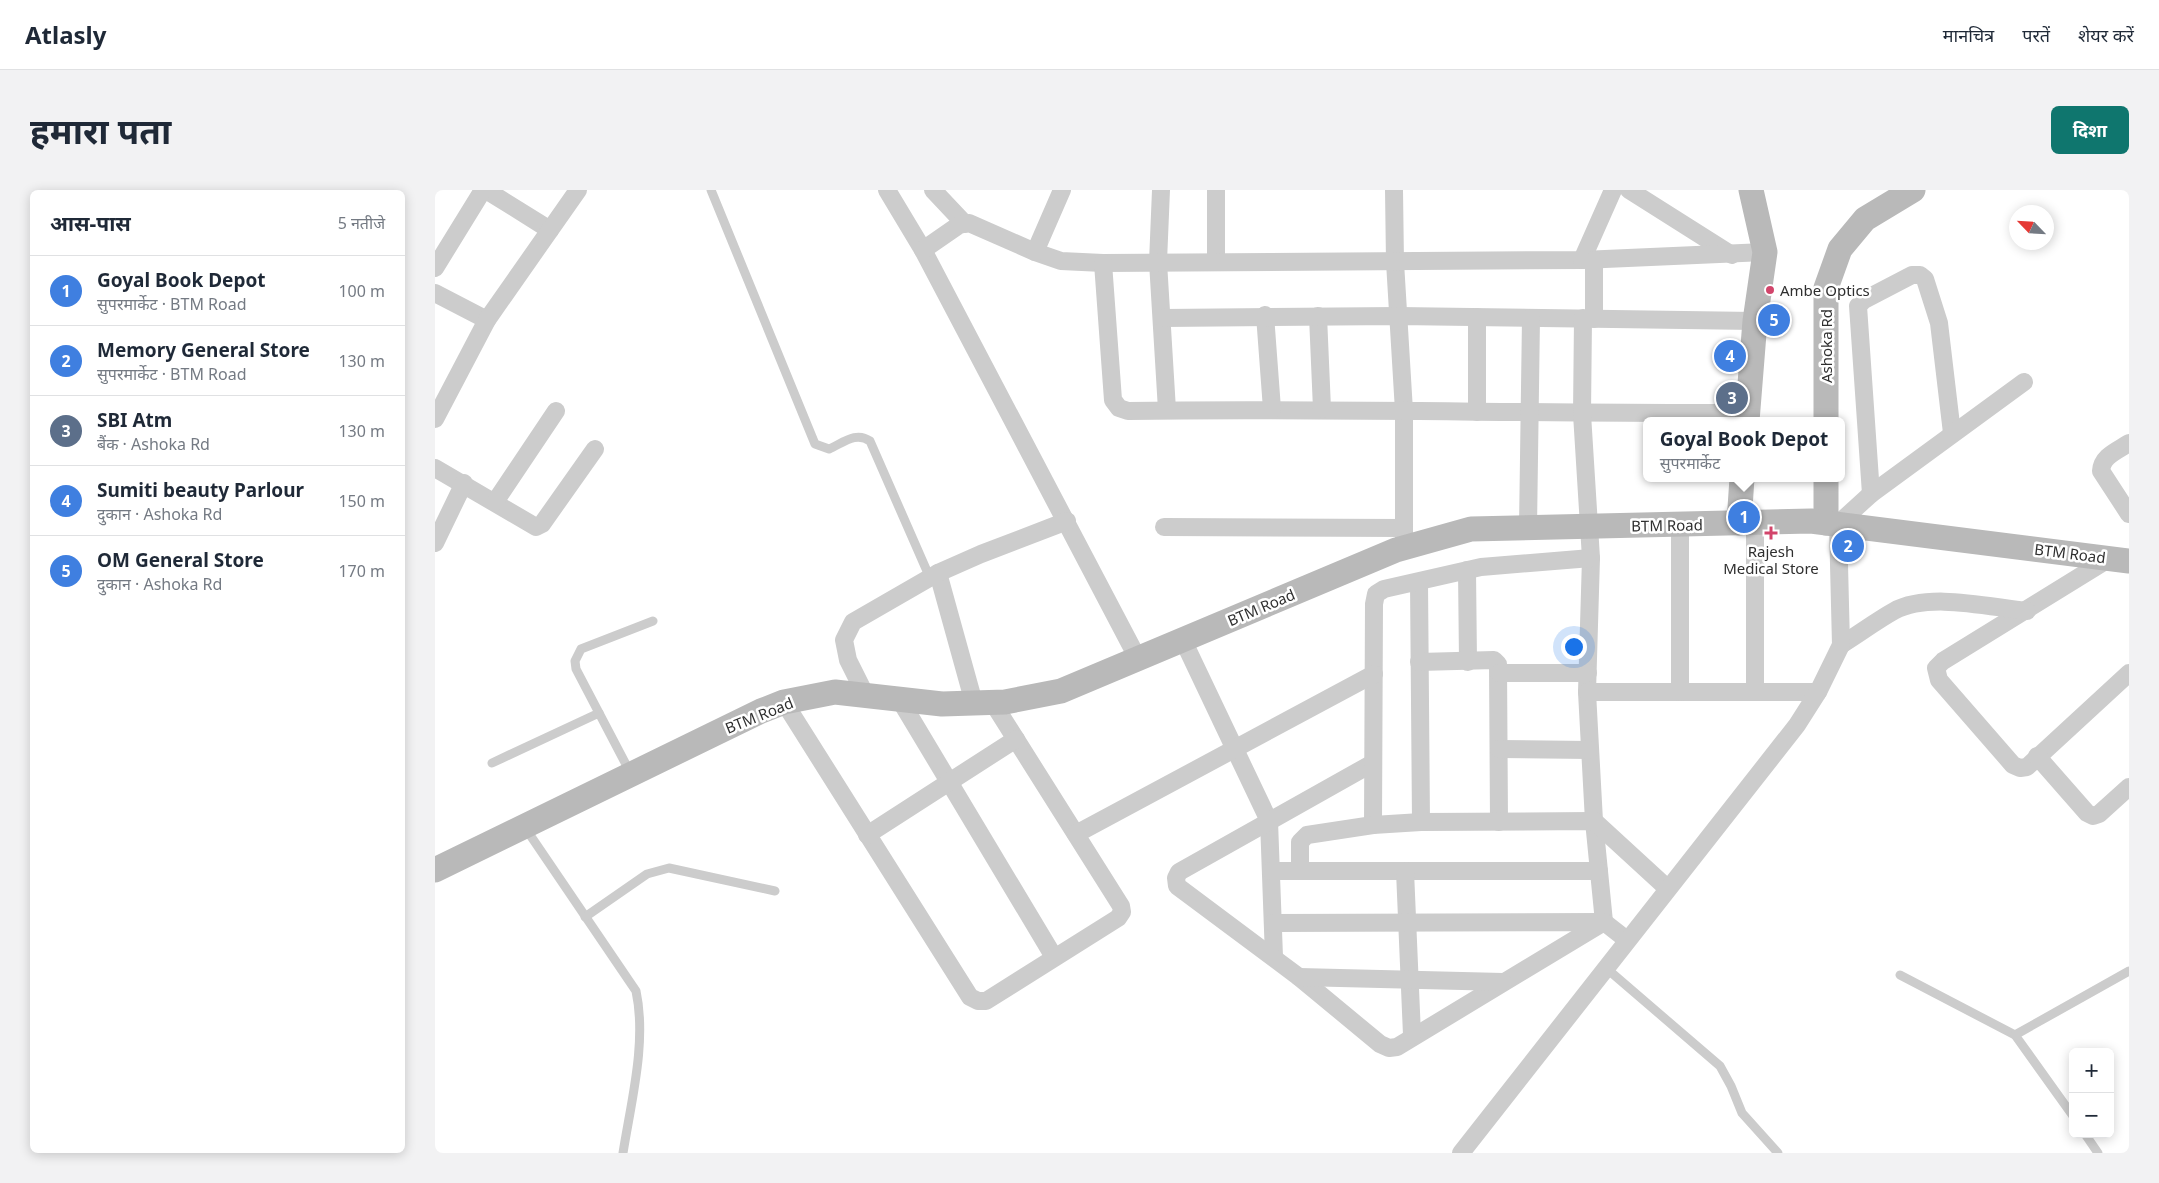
<!DOCTYPE html>
<html lang="hi">
<head>
<meta charset="utf-8">
<style>
	body { margin:0; font-family:"Noto Sans","Noto Sans Devanagari",sans-serif; background:#f2f2f3; color:#1f2937 }
	.controls { position:absolute; right:15px; bottom:15px; display:grid; overflow:hidden; border-radius:8px; box-shadow:0 2px 12px #0003 }
	.controls button { width:45px; height:45px; display:grid; place-items:center; padding:0; border:0; border-bottom:1px solid #e0e1e3; background:#fff; color:#1f2937; font:25px sans-serif }
	.compass { position:absolute; left:1574px; top:15px; width:45px; height:45px; border-radius:50%; background:#fff; box-shadow:0 2px 12px #0003; rotate:295deg }
	.you { position:absolute; left:1138px; top:456px; width:18px; height:18px; margin:-12px; border:4px solid #fff; border-radius:50%; background:#1a73e8; box-shadow:0 0 0 8px #1a73e833 }
	.badge { display:grid; place-items:center; width:32px; height:32px; border-radius:50%; background:#0f766e; color:#fff; font-size:16px; font-weight:700 }
	.pin { position:absolute; translate:-50% -50%; border:2px solid #fff; box-shadow:0 1px 5px #0006 }
	.popup { position:absolute; left:1208px; top:227px; width:202px; height:65px; box-sizing:border-box; display:grid; place-content:center; border-radius:8px; background:#fff; filter:drop-shadow(0 1px 4px #0005); font-size:16px; white-space:nowrap; color:#747a83 }
	.popup b { font-size:19px; color:#1f2937 }
	.popup::after { content:''; position:absolute; left:50%; top:100%; margin-left:-10px; border:10px solid transparent; border-top-color:#fff }
	.list { margin:0; padding:0; list-style:none }
	h2 { display:flex; justify-content:space-between; align-items:center; height:65px; margin:0; padding:0 20px; font-size:21px }
	h2 small { font-size:16px; font-weight:400; color:#747a83 }
	.list li { display:grid; grid-template-columns:32px 1fr auto; gap:15px; align-items:center; box-sizing:border-box; height:70px; padding:0 20px; border-top:1px solid #e0e1e3 }
	.list b { display:block; font-size:19px; white-space:nowrap }
	.list p { margin:0; font-size:16px; white-space:nowrap; color:#747a83 }
	.list em { font-size:16px; font-style:normal; color:#747a83 }
	.map { position:relative; flex:none; width:1694px; height:963px; overflow:hidden; border-radius:8px }
	header { display:flex; align-items:center; gap:30px; box-sizing:border-box; height:70px; padding:0 25px; background:#fff; border-bottom:1px solid #e0e1e3 }
	header strong { font-size:24px }
	nav { display:flex; gap:28px; margin-inline-start:auto; font-size:18px }
	.intro { display:flex; align-items:center; justify-content:space-between; box-sizing:border-box; height:120px; padding:0 30px }
	h1 { margin:0; font-size:35px }
	.button { padding:12px 22px; border-radius:8px; background:#0f766e; color:#fff; font-size:18px; font-weight:700 }
	main { display:flex; gap:30px; padding:0 30px }
	aside { flex:1; background:#fff; border-radius:8px; box-shadow:0 2px 12px #0003 }
	.map>svg:first-child { display:block }
	.lines { fill:none; stroke-linecap:round; stroke-linejoin:round }
	.lane { stroke:#ccc; stroke-width:9 }
	.street { stroke:#ccc; stroke-width:18 }
	.secondary { stroke:#b9b9b9; stroke-width:25 }
	.poi-dot { fill:#d2456b; stroke:#fff; stroke-width:2 }
	.labels { text-anchor:middle; dominant-baseline:central; stroke-width:5; stroke-linejoin:round; paint-order:stroke }
	.poi-label { font-size:15px; fill:#2f2f2f; stroke:#fff; text-anchor:start }
	.street-label { font-size:15px; fill:#2f2f2f; stroke:#fff }
</style>
</head>
<body>
<header>
<strong>Atlasly</strong>
<nav><a>मानचित्र</a><a>परतें</a><a>शेयर करें</a></nav>
</header>
<div class="intro"><h1>हमारा पता</h1><a class="button">दिशा</a></div>
<main>
<aside>
<h2>आस-पास<small>5 नतीजे</small></h2>
<ul class="list">
<li><span class="badge" style="background:#3f7fe0">1</span><div><b>Goyal Book Depot</b><p>सुपरमार्केट · BTM Road</p></div><em>100 m</em></li>
<li><span class="badge" style="background:#3f7fe0">2</span><div><b>Memory General Store</b><p>सुपरमार्केट · BTM Road</p></div><em>130 m</em></li>
<li><span class="badge" style="background:#5c6f8a">3</span><div><b>SBI Atm</b><p>बैंक · Ashoka Rd</p></div><em>130 m</em></li>
<li><span class="badge" style="background:#3f7fe0">4</span><div><b>Sumiti beauty Parlour</b><p>दुकान · Ashoka Rd</p></div><em>150 m</em></li>
<li><span class="badge" style="background:#3f7fe0">5</span><div><b>OM General Store</b><p>दुकान · Ashoka Rd</p></div><em>170 m</em></li>
</ul>
</aside>
<div class="map">
<svg width="1694" height="963" viewBox="0 0 1694 963">
	<rect width="100%" height="100%" fill="#fff"/>
	<g class="lines">
		<g class="lane">
			<path d="M276,0L380,254L394,259C408,253 421,241 435,251L495,388"/>
			<path d="M57,573L164,523"/>
			<path d="M196,584L141,479L140,471L146,459L218,431"/>
			<path d="M91,639L201,801C212,852 196,912 188,963"/>
			<path d="M150,727L212,684L234,678L340,701"/>
			<path d="M1171,778L1285,876L1296,896L1307,923L1343,963"/>
			<path d="M1465,785L1580,845L1638,926"/>
			<path d="M1580,845L1694,781"/>
			<path d="M1650,944L1663,963"/>
		</g>
		<g class="street">
			<path d="M51,0L115,40"/>
			<path d="M452,0L488,60L703,469"/>
			<path d="M498,0L530,34"/>
			<path d="M726,0L723,72L732,220"/>
			<path d="M781,0V72"/>
			<path d="M959,0L960,72L969,221V358"/>
			<path d="M1194,0L1297,65"/>
			<path d="M488,60L524,35L534,33L600,62L626,71L668,73L1147,70L1330,62"/>
			<path d="M600,62L627,0"/>
			<path d="M1147,70L1178,0"/>
			<path d="M668,73L678,210L684,218L693,221C899,218 1106,224 1312,223"/>
			<path d="M0,78L48,0"/>
			<path d="M0,103L52,130"/>
			<path d="M830,125L837,219"/>
			<path d="M883,126L887,219"/>
			<path d="M728,128L964,126L1320,131"/>
			<path d="M1148,128L1147,224L1156,368L1152,502L1159,631L1169,732"/>
			<path d="M1159,129V70"/>
			<path d="M1042,222V127"/>
			<path d="M0,229L52,130L143,0"/>
			<path d="M1694,253C1682,261 1667,266 1666,281L1694,324"/>
			<path d="M0,278L101,337L107,334L160,259"/>
			<path d="M1436,304L1423,116L1429,110L1477,85H1485L1490,89L1504,133L1517,243"/>
			<path d="M60,312L121,221"/>
			<path d="M1320,333V502"/>
			<path d="M729,337L969,338"/>
			<path d="M1093,338L1096,128"/>
			<path d="M0,353L29,293"/>
			<path d="M1675,368L1508,471L1501,478L1504,490L1578,575L1585,578L1592,577L1694,483"/>
			<path d="M1032,380L1033,472"/>
			<path d="M503,383L539,513"/>
			<path d="M984,392L986,632"/>
			<path d="M748,450L834,631L839,767"/>
			<path d="M1406,455C1424,444 1441,431 1459,421C1494,402 1553,417 1592,421"/>
			<path d="M984,472L1059,470L1063,474L1064,632"/>
			<path d="M1064,483H1153"/>
			<path d="M1152,502H1383"/>
			<path d="M1245,502V334"/>
			<path d="M431,506L413,470L409,450L418,432L503,383L546,364L632,331"/>
			<path d="M465,510L619,767"/>
			<path d="M349,512L535,807L543,811H551L683,728L687,722L686,716L558,513"/>
			<path d="M1064,559L1155,560"/>
			<path d="M1602,566L1652,623L1658,626L1664,624L1694,597"/>
			<path d="M938,573L744,682L741,688L742,696L864,787L945,854L954,858L962,857L1169,732"/>
			<path d="M938,635L939,414L941,404L949,399L1046,377L1156,368"/>
			<path d="M641,644L939,484"/>
			<path d="M432,645L581,549"/>
			<path d="M865,680V652L872,645L938,635L986,632L1159,631L1232,698"/>
			<path d="M836,681H1164"/>
			<path d="M970,681L977,845"/>
			<path d="M838,733L1169,732L1192,750"/>
			<path d="M864,787L1068,792"/>
			<path d="M1026,963L1362,535L1383,502L1406,455L1403,334L1436,304L1589,192"/>
		</g>
		<g class="secondary">
			<path d="M1312,231L1320,131L1330,62L1316,0"/>
			<path d="M1391,231V98L1405,59L1430,29L1478,0"/>
			<path d="M1391,288V333"/>
			<path d="M1304,333L1307,288"/>
			<path d="M0,680L326,521L349,512L400,502L507,514L570,512L626,501L961,360L1036,339L1376,331L1694,371"/>
		</g>
	</g>
	<g class="poi-dot">
		<circle cx="1335" cy="100" r="5"/>
		<path d="M1333.5 335.5h5v5h5v5h-5v5h-5v-5h-5v-5h5z"/>
	</g>
	<g class="labels">
		<g class="poi-label">
			<text x="1345" y="100">Ambe Optics</text>
			<text x="1336" y="361" text-anchor="middle">Rajesh<tspan x="1336" dy="17">Medical Store</tspan></text>
		</g>
		<g class="street-label">
			<text transform="translate(1391 156) rotate(-90)">Ashoka Rd</text>
			<text transform="translate(1232 335) rotate(-1)">BTM Road</text>
			<text transform="translate(1635 363) rotate(7)">BTM Road</text>
			<text transform="translate(826 417) rotate(-23)">BTM Road</text>
			<text transform="translate(324 525) rotate(-22)">BTM Road</text>
		</g>
	</g>
</svg>
<div class="controls">
<button>+</button>
<button>−</button>
</div>
<svg class="compass" viewBox="-18 -18 36 36"><path d="M0-13l5 13h-10z" fill="#e53935"/><path d="M0 13l5-13h-10z" fill="#747a83"/></svg>
<div class="you"></div>
<div class="pin badge" style="left:1309px;top:327px;background:#3f7fe0">1</div>
<div class="popup"><b>Goyal Book Depot</b>सुपरमार्केट</div>
<div class="pin badge" style="left:1413px;top:356px;background:#3f7fe0">2</div>
<div class="pin badge" style="left:1297px;top:208px;background:#5c6f8a">3</div>
<div class="pin badge" style="left:1295px;top:166px;background:#3f7fe0">4</div>
<div class="pin badge" style="left:1339px;top:130px;background:#3f7fe0">5</div>
</div>
</main>
</body>
</html>
